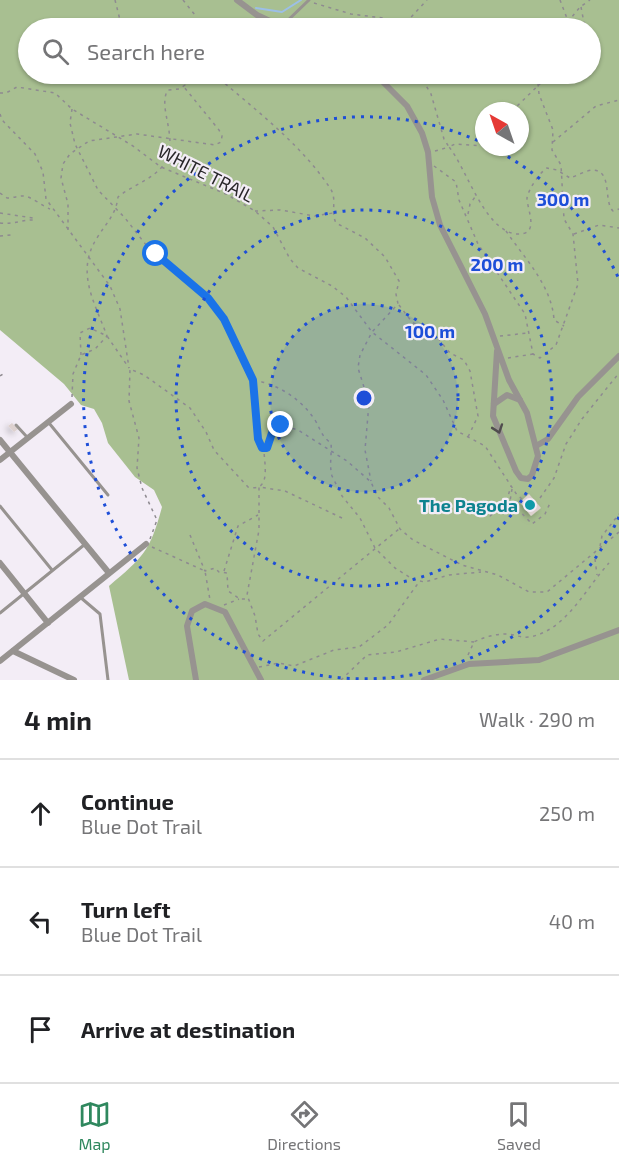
<!DOCTYPE html>
<html lang="en">
<head>
<meta charset="utf-8">
<style>
	body { margin:0; font-family:"Exo 2",sans-serif; background:#f6f6f6; color:#202124 }
	.compass { position:absolute; left:475px; top:102px; width:54px; height:54px; border-radius:50%; background:#fff; box-shadow:0 2px 4px #0004; rotate:320deg }
	.stop { position:absolute; width:18px; height:18px; margin:-14px; border:4px solid #1a73e8; border-radius:50%; background:#fff }
	.stop.end { background:#1a73e8; border-color:#fff; box-shadow:0 2px 6px #0008 }
	.list { margin:0; padding:0; list-style:none }
	h2 { display:flex; justify-content:space-between; align-items:center; height:78px; margin:0; padding:0 24px; font-size:26px }
	h2 small { font-size:20px; font-weight:400; color:#757577 }
	.list li { display:grid; grid-template-columns:39px 1fr auto; gap:18px; align-items:center; box-sizing:border-box; height:108px; padding:0 24px; border-top:2px solid #e0e0e0 }
	.list b { display:block; font-size:22px; white-space:nowrap }
	.list p { margin:0; font-size:20px; white-space:nowrap; color:#757577 }
	.list em { font-size:20px; font-style:normal; color:#757577 }
	.icon { flex:none; width:33px; height:33px; fill:none; stroke:currentColor; stroke-width:2; stroke-linecap:round; stroke-linejoin:round }
	.map { position:relative; flex:none; width:619px; height:680px; overflow:hidden }
	.search { position:absolute; background:#fff; box-shadow:0 2px 4px #0004; left:18px; right:18px; top:18px; height:66px; display:flex; align-items:center; gap:15px; box-sizing:border-box; padding:0 21px; border-radius:33px; color:#757577; font-size:22px }
	.sheet { height:402px; background:#fff }
	nav { display:flex; justify-content:space-around; align-items:center; box-sizing:border-box; height:84px; border-top:2px solid #e0e0e0; background:#fff; font-size:16px; color:#757577 }
	nav a { display:grid; justify-items:center; gap:3px }
	nav .on { color:#2f885e }
	.map>svg:first-child { display:block }
	.forest { fill:#a8bf91; fill-rule:evenodd }
	.lines { fill:none; stroke-linecap:round; stroke-linejoin:round }
	.stream { stroke:#9cbfe7; stroke-width:2 }
	.building { fill:#ddd1cf; filter:url(#shadow) }
	.path { stroke:#8e8a90; stroke-width:1.5; stroke-dasharray:3 4.5; stroke-linecap:butt }
	.lane { stroke:#979390; stroke-width:3 }
	.street { stroke:#979390; stroke-width:6 }
	.oneway { stroke:#504d4e }
	.route { stroke:#1a73e8; stroke-width:8 }
	.ring { fill:none; stroke:#1d4ed8; stroke-width:3; stroke-dasharray:3 6 }
	.culture-dot { fill:#0f9aa8; stroke:#f3edf6; stroke-width:2 }
	.labels { text-anchor:middle; dominant-baseline:central; stroke-width:4.5; stroke-linejoin:round; paint-order:stroke }
	.street-label { font-size:18px; fill:#29272a; stroke:#f3edf6 }
	.culture-label { font-size:18px; font-weight:bold; fill:#0d838f; stroke:#f3edf6; text-anchor:end }
	.centre { fill:#1d4ed8; stroke:#f3edf6; stroke-width:3 }
	.ring-label { font-size:18px; text-anchor:middle; font-weight:bold; fill:#1d4ed8; stroke:#f3edf6; stroke-width:4.5; stroke-linejoin:round; paint-order:stroke }
</style>
</head>
<body>
<div class="map">
<svg width="619" height="680" viewBox="0 0 619 680">
	<defs>
		<filter id="shadow"><feDropShadow dx="-2.5" dy="2.5" stdDeviation="3" flood-color="#0004"/></filter>
	</defs>
	<rect width="100%" height="100%" fill="#f3edf6"/>
	<path class="forest" d="M0,0H619V680H129L109,586C143,557 150,552 162,507L154,490L135,477L108,443L102,423L94,409L81,405L64,384L0,330ZM28,28H590V74H28ZM484,111H520V147H484Z"/>
	<g class="lines">
		<path class="stream" d="M256,8L282,12L301,0"/>
	</g>
	<g class="building">
		<path d="M12,423L18,429L14,432L8,426Z"/>
		<path d="M529,494L541,508L531,516L520,502Z"/>
	</g>
	<g class="lines">
		<g class="path">
			<path d="M115,0L121,24"/>
			<path d="M183,0L195,15L192,28"/>
			<path d="M560,0L568,21"/>
			<path d="M314,3L351,14L383,18L392,28"/>
			<path d="M581,7L585,28"/>
			<path d="M249,28L258,23"/>
			<path d="M401,28L427,0"/>
			<path d="M563,28L580,7L590,0"/>
			<path d="M214,74C254,109 300,143 330,188C338,200 330,211 336,223L365,238L385,257L399,281L396,294L398,304L372,332L360,355L358,368L369,403L365,450L371,481"/>
			<path d="M419,74L431,94L444,139L449,147L455,144L484,146"/>
			<path d="M0,93H6L17,87L55,93L72,109L133,146L161,167L226,194L255,211L273,227L290,259L298,268L332,286L346,297L372,332L426,375L443,400L457,431L485,446L517,495L522,499L526,497"/>
			<path d="M72,109L70,123L75,144L98,190L125,218L150,250L162,256L200,291L224,319L253,380L258,439L262,448H267L277,427L281,425L298,430L347,461L371,482L377,496L389,508L400,529L413,540L462,565L498,575L529,592H547L619,532"/>
			<path d="M512,111L550,74"/>
			<path d="M0,114L2,120L35,154L43,172L46,199L110,286L120,309L129,368"/>
			<path d="M553,142L596,106L619,100"/>
			<path d="M435,151L449,147C467,169 484,230 516,234C541,236 527,210 527,198C528,190 540,172 547,168L557,170L570,178C576,176 587,170 593,170C613,171 603,201 613,211L619,209"/>
			<path d="M434,166L456,182L459,200L478,244L525,314L533,354L540,358L556,345L578,284L573,234L564,219L561,165L552,150L553,130L539,94L537,74"/>
			<path d="M0,193L7,198C13,198 18,196 23,196C31,196 42,206 50,209"/>
			<path d="M255,211L280,210L315,216L333,213"/>
			<path d="M0,213L33,218"/>
			<path d="M468,214L470,204L475,197"/>
			<path d="M0,223C13,225 23,219 36,220"/>
			<path d="M68,230V204L61,178L63,164L70,154L89,141L137,134L215,145L221,142L222,136L219,130L184,87"/>
			<path d="M506,231C525,259 552,286 554,320L564,326"/>
			<path d="M574,234L599,225L619,228"/>
			<path d="M0,236L11,235"/>
			<path d="M399,305L412,322L436,336L450,353L464,360L470,371L478,416L468,437"/>
			<path d="M500,336L528,333"/>
			<path d="M81,355L80,333L90,328L107,336L129,368"/>
			<path d="M508,358L533,354"/>
			<path d="M0,376L6,372"/>
			<path d="M254,380C279,385 300,398 315,420C321,430 321,436 331,443C332,455 329,464 332,476L342,496L360,518L375,548L395,568L414,580L425,582L449,575L481,572"/>
			<path d="M72,397L73,374L81,355L95,349L107,336C95,303 75,272 97,238C106,223 116,215 118,197C131,186 149,181 161,168C183,143 156,108 168,90L179,89L185,85L182,74"/>
			<path d="M512,489L510,501L532,524L545,514L551,501"/>
			<path d="M525,496L528,490"/>
			<path d="M540,498L554,478L566,444L582,419L619,373"/>
			<path d="M483,513L490,516L506,503L511,486"/>
			<path d="M342,518L285,491L259,487V530L247,595L255,616L258,634L263,641L399,529"/>
			<path d="M190,535L205,571L215,568L219,572L227,573L228,591L240,599H248"/>
			<path d="M150,539L157,520L142,488L137,468L139,438L129,401L130,369L144,375L190,408L206,432L214,450L248,487C272,493 264,463 264,450"/>
			<path d="M600,546L602,536L619,514"/>
			<path d="M152,547L205,571L210,600"/>
			<path d="M595,559L597,575"/>
			<path d="M224,571L238,526L258,515"/>
			<path d="M224,605L239,599"/>
			<path d="M468,655L474,642C484,637 495,634 506,634C514,634 520,638 529,637C566,631 585,589 609,563"/>
			<path d="M259,667L279,663L294,666L334,650L359,647L388,625L419,582"/>
			<path d="M341,680L367,655L396,652L440,639L474,642"/>
		</g>
		<g class="lane">
			<path d="M282,26L309,0"/>
			<path d="M49,423L108,495"/>
			<path d="M16,425L27,437"/>
			<path d="M0,506L52,570"/>
			<path d="M80,597L100,614L108,680"/>
			<path d="M0,613L84,545"/>
		</g>
		<g class="street">
			<path d="M237,0L257,15L285,28"/>
			<path d="M375,74L407,106L422,133L428,152L432,197L440,225L485,314L509,380L527,413L538,456L532,475L528,479L521,478L516,471L493,416L497,351"/>
			<path d="M494,404L507,395L520,400"/>
			<path d="M0,440L109,573"/>
			<path d="M536,446L548,439L578,397L619,356"/>
			<path d="M0,460L71,404"/>
			<path d="M0,563L48,623"/>
			<path d="M13,651L74,680"/>
			<path d="M0,661L146,544"/>
			<path d="M196,680L187,626L192,611L205,604L225,612L261,680"/>
			<path d="M424,680L469,664L539,660L619,630"/>
		</g>
	</g>
	<defs><path id="oneway-chevron" d="M-2-3.5L2.5 0L-2 3.5" fill="none" stroke-width="1.6" stroke-linecap="round" stroke-linejoin="round" transform="scale(1.5)"/></defs>
	<use class="oneway" href="#oneway-chevron" transform="translate(498 429) rotate(71)"/>
	<g class="lines">
		<path class="route" d="M156,254L208,298L224,319L253,380L258,439L262,448H267L273,430L281,425"/>
	</g>
	<circle cx="364" cy="398" r="94" fill="#1d4ed8" fill-opacity=".12"/>
	<g class="ring">
		<circle cx="364" cy="398" r="94"/>
		<circle cx="364" cy="398" r="188"/>
		<path d="M619 517A281 281 0 1 1 483 143M492 148A281 281 0 0 1 619 279"/>
	</g>
	<circle class="culture-dot" cx="530" cy="505" r="6"/>
	<g class="labels">
		<g class="street-label">
			<text transform="translate(206 173) rotate(27)">WHITE TRAIL</text>
		</g>
		<g class="culture-label">
			<text x="518" y="505">The Pagoda</text>
		</g>
	</g>
	<circle cx="364" cy="398" r="9" class="centre"/>
	<g class="ring-label">
		<text x="563" y="206">300 m</text>
		<text x="497" y="271">200 m</text>
		<text x="430" y="338">100 m</text>
	</g>
</svg>
<svg class="compass" viewBox="-18 -18 36 36"><path d="M0-13l5 13h-10z" fill="#e53935"/><path d="M0 13l5-13h-10z" fill="#757577"/></svg>
<div class="stop" style="left:156px;top:254px"></div>
<div class="stop end" style="left:281px;top:425px"></div>
<div class="search"><svg class="icon" aria-label="search" viewBox="0 0 24 24"><circle cx="10" cy="10" r="6"/><path d="M15 15l6 6"/></svg>Search here</div>
</div>
<section class="sheet">
<h2>4 min<small>Walk · 290 m</small></h2>
<ul class="list">
<li><svg class="icon" aria-label="ahead" viewBox="0 0 24 24"><path d="M12 20V5M6 11l6-6 6 6"/></svg><div><b>Continue</b><p>Blue Dot Trail</p></div><em>250 m</em></li>
<li><svg class="icon" aria-label="left" viewBox="0 0 24 24"><path d="M17 20v-9H6M10 6l-5 5 5 5"/></svg><div><b>Turn left</b><p>Blue Dot Trail</p></div><em>40 m</em></li>
<li><svg class="icon" aria-label="arrive" viewBox="0 0 24 24"><path d="M6 21V4h12l-3 4 3 4H6"/></svg><div><b>Arrive at destination</b></div></li>
</ul>
</section>
<nav>
<a class="on"><svg class="icon" aria-label="map" viewBox="0 0 24 24"><path d="M3 6l6-2 6 2 6-2v14l-6 2-6-2-6 2zM9 4v14M15 6v14"/></svg>Map</a>
<a><svg class="icon" aria-label="directions" viewBox="0 0 24 24"><path d="M12 3l9 9-9 9-9-9zM9 14v-3h6M13 9l2 2-2 2"/></svg>Directions</a>
<a><svg class="icon" aria-label="saved" viewBox="0 0 24 24"><path d="M7 4h10v16l-5-4-5 4z"/></svg>Saved</a>
</nav>
</body>
</html>
